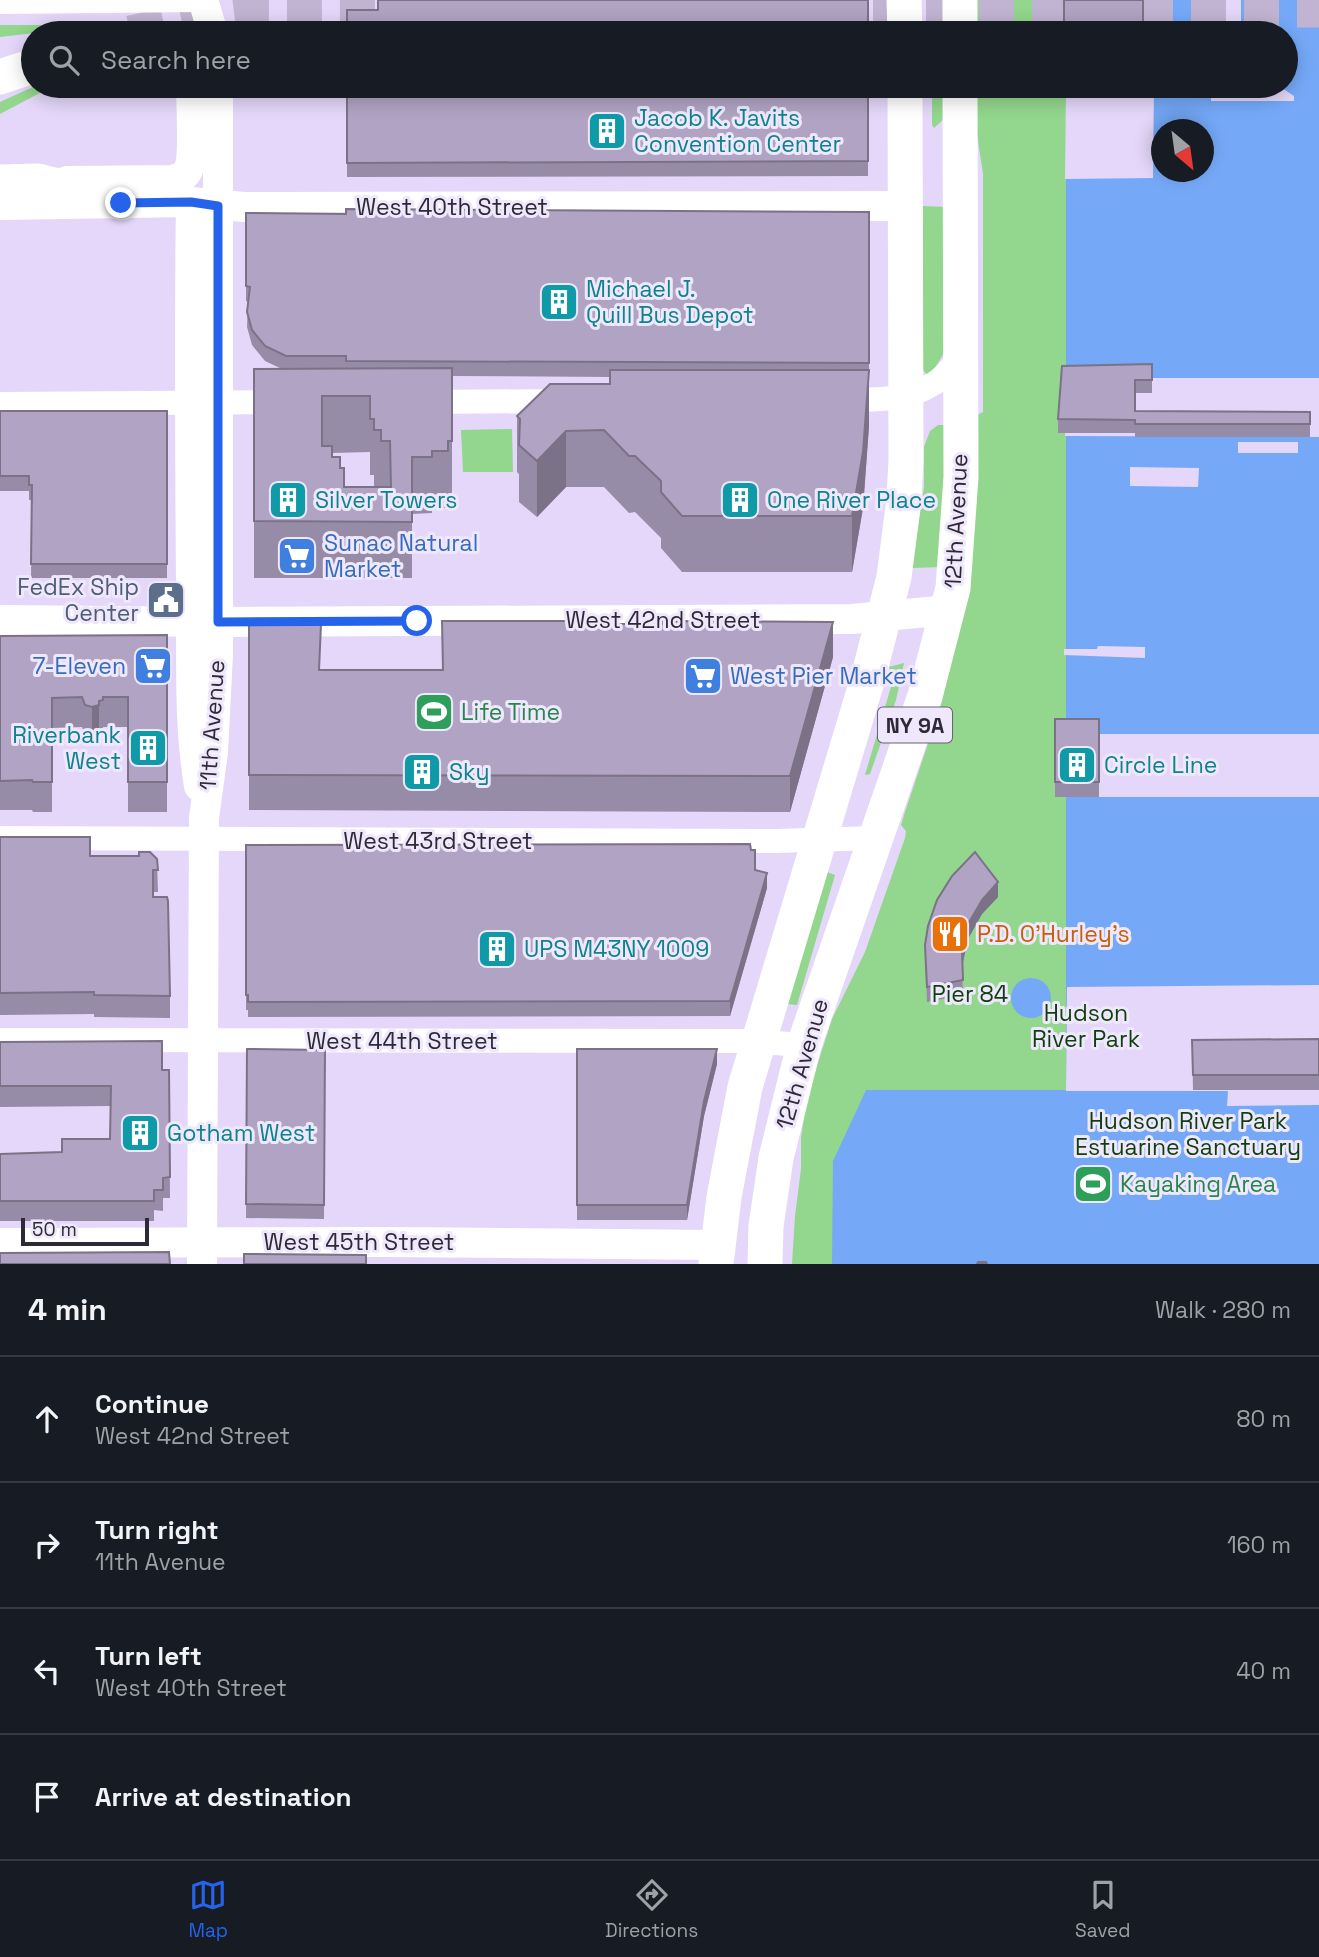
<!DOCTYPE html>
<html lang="en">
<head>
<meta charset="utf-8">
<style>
	body { margin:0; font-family:"Space Grotesk",sans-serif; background:#20242c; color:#f1f3f6 }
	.compass { position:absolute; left:1151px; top:119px; width:63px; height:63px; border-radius:50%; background:#171b24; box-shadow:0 4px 18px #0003; rotate:151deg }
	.scale { position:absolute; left:21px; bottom:18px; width:128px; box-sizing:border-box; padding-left:7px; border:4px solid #2e2936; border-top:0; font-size:19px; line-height:24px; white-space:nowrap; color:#2e2936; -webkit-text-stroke:5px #efe7fc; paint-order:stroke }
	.stop { position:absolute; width:21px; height:21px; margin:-16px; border:5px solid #2563eb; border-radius:50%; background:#fff }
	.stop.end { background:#2563eb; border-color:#fff; box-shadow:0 2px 7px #0008 }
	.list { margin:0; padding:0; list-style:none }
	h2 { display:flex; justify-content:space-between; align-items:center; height:91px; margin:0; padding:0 28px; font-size:30px }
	h2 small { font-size:23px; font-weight:400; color:#9ea1a6 }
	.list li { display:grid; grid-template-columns:46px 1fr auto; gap:21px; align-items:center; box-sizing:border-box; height:126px; padding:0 28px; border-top:2px solid #363941 }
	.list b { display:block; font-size:26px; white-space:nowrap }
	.list p { margin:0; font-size:23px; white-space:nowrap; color:#9ea1a6 }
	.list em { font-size:23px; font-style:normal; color:#9ea1a6 }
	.icon { flex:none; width:38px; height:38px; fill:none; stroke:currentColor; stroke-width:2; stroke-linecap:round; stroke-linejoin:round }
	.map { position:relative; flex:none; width:1319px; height:1264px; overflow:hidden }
	.search { position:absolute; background:#171b24; box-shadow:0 4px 18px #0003; left:21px; right:21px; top:21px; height:77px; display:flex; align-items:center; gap:18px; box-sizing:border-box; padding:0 24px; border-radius:38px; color:#9ea1a6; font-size:26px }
	.sheet { height:595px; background:#171b24 }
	nav { display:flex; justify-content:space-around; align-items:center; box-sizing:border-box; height:98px; border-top:2px solid #363941; background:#171b24; font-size:19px; color:#9ea1a6 }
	nav a { display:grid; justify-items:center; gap:4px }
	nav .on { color:#2563eb }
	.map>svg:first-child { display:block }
	.green { fill:#93d68d; fill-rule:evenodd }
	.water { fill:#75a9f8; fill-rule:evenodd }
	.pier { fill:#e4d7f9 }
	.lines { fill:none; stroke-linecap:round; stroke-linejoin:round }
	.ferry { stroke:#134387; stroke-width:2; stroke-dasharray:9 7; stroke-linecap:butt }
	.highway-tunnel { stroke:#c0b4d2; stroke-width:35; stroke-dasharray:35 18; stroke-linecap:butt }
	.minor { stroke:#fff; stroke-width:24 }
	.major { stroke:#fff; stroke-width:30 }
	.highway { stroke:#fff; stroke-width:35 }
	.wall { fill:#978ca8; fill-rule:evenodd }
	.shaded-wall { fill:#7b7288 }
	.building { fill:#b0a3c3; stroke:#7b7288; stroke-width:2; fill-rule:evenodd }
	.route { stroke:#2563eb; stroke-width:9 }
	.labels { text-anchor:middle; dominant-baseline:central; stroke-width:6; stroke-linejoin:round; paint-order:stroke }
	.shield { fill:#efe7fc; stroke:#686271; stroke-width:2 }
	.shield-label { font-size:21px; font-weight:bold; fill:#2e2936 }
	.culture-label { font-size:23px; fill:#0d838f; stroke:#efe7fc; text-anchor:start }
	.street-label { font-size:23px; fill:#2e2936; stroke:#efe7fc }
	.shop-label { font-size:23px; fill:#366cbe; stroke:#efe7fc; text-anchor:start }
	.service-label { font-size:23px; fill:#4e5e75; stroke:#efe7fc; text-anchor:end }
	.leisure-label { font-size:23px; fill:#27864d; stroke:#efe7fc; text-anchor:start }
	.food-label { font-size:23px; fill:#c56008; stroke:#efe7fc; text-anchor:start }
	.park-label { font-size:23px; fill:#0e3f0d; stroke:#efe7fc }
</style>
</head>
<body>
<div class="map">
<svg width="1319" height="1264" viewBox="0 0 1319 1264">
	<rect width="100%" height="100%" fill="#e4d7f9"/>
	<g class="green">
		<path d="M975,0H1319V1264H792L795,1216L801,1169V1138L807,1097L832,1019L865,952L905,838L906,831L901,825L905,812L940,708L961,624L975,416L983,412V174L975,121V86H1286V33H975ZM1162,130H1204V172H1162Z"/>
		<path d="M0,25H103L0,37Z"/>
		<path d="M35,86H53L0,114V102Z"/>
		<path d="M932,86H946L944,119L934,128L932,125Z"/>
		<path d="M923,206L946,207L945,351L932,373L928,376L923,370Z"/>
		<path d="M938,425H944L946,435L941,567L912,568L924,487V447L930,431Z"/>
		<path d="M512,429L513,472H463L461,430Z"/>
		<path d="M904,663L896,700L870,774L865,775L893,680L889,667Z"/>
		<path d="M827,872L835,875L797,1005L787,1004Z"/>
	</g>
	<g class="water">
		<path d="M1066,0H1319V1264H832L833,1161L866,1090H1066V86H1286V33H1066ZM1162,130H1204V172H1162Z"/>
		<circle cx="1031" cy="998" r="20"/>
	</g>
	<g class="pier">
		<rect x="1212" y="0" width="29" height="33"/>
		<path d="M1066,86H1154L1153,178L1065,179Z"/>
		<path d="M1211,86H1241L1248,92L1285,90L1294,96V101H1211Z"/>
		<path d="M1067,378H1319V437L1065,436Z"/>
		<rect x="1238" y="442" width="60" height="11"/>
		<path d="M1130,467L1199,468L1198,487L1130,486Z"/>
		<path d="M1098,646L1145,647V658L1064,655V649H1097Z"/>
		<path d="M1066,734H1319V797H1067Z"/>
		<path d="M1319,985V1105L1227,1106L1228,1091H1066L1067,987Z"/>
	</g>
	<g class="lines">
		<path class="ferry" d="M1303,0L1319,6"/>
		<g class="highway-tunnel">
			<path d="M820,10H1319"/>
			<path d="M130,33L204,17L254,11H393"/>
		</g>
		<g class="minor">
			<path d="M0,2L203,0"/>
			<path d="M837,400C869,400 905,402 933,384C944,378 952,366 961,357"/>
			<path d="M421,402L563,401"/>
			<path d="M0,404L286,402"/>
			<path d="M0,838L775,841L876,838"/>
			<path d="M0,1040L745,1041L804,1045"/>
		</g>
		<g class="major">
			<path d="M203,0L213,33"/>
			<path d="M67,181L172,180C178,178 184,177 187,172C195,161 191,102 191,86"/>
			<path d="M191,202C189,330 190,457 191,584C192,652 188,719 199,786"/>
			<path d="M0,205L191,202L244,207L905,206"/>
			<path d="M0,620L218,622L852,619L949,610"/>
			<path d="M0,1243L388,1242L718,1245"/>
			<path d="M202,1264L204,818L213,752L218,654V86"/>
		</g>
		<g class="highway">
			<path d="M904,0L905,33"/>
			<path d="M960,0V33"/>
			<path d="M0,77L33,66"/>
			<path d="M0,182L38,181L122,203"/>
			<path d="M716,1264L724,1197L745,1087L868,678L894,577L904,499L906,460L905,86"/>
			<path d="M765,1264L766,1226L776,1158L804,1045L925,696L953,588L961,477L960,86"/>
		</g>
	</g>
	<g class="wall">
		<path d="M347,86H868V176L347,177Z"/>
		<rect x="1116" y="86" width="27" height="12"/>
		<path d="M869,212V426L863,508L852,572H682L661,548V538L635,512L629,513L604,487H566L537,517L519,502V474L517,472V416L610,384V377L452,376V497H448V508H432V513L412,514V578H254V369H282L265,361L252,345L247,327L248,302L246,301V213ZM370,452V475H374V486H381V487H344L340,468L332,457V453Z"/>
		<path d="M1152,364V393H1135V411L1310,412V437H1135V433H1058V419Z"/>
		<path d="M0,411H167V578H31L32,500H29V491H0Z"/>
		<path d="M249,624L321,670H442L579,624L833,657L790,812L249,810Z"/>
		<path d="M167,635V812H128V727H103V730H99V735L92,737L85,735L82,727L52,728V812H33L32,810H0V636Z"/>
		<rect x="1055" y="719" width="44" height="78"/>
		<path d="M0,837L90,856L157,859L158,892H153V897L170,996V1018L94,1017V1014L0,1015Z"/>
		<path d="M246,845L751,850L755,870L767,888L730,1016L248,1017V1010H246Z"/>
		<path d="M998,897L982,914L968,939L962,964L963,995L927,1002L925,945Z"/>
		<path d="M1319,1039V1090H1193L1192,1040Z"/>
		<path d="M0,1042L162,1070H169L170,1198H163V1211L154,1210V1221H0V1154L62,1152L110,1139V1106L0,1107Z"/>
		<path d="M247,1049L325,1050L324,1219L246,1218Z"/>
		<path d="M577,1049L717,1064L704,1116L687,1220H577Z"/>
	</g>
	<g class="shaded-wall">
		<path d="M869,370V426L863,508L852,572V516Z"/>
		<path d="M566,431V487L537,517V461Z"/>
		<path d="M833,622V657L790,812V776Z"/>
		<path d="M99,705V735L92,737V707Z"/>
		<path d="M767,873V888L730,1016V1001Z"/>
		<path d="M998,882V897L982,914L968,939L962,967V952L968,924L982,900Z"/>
		<path d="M717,1049V1064L704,1116L687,1220V1205L704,1101Z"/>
	</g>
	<g class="building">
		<path d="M378,0H868V33H347V10H378Z"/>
		<rect x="1064" y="0" width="79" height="33"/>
		<path d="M347,86H868V161L347,163Z"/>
		<path d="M346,209L869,212V363L346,361V356H286L265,346L252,330L247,312L250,287L246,286V213L346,214Z"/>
		<path d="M1152,364V380H1135V411L1310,412V424H1135V420L1058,419L1062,366Z"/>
		<path d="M452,368V441H448V451H432V457H412V522L254,521V369ZM322,396H370V419H374V430H381V441H390L391,487H344V468H340V457H332V446H322Z"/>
		<path d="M610,370H869L863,452L852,516H682L661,492V481L635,456H629L604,430L566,431L537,461L519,445L520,419L517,416L550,384H610Z"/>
		<path d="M0,411H167V564H31L32,485H29V476H0Z"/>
		<path d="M442,621H579V624H662V621L833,622L790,776L249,775V624H321L319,670H443Z"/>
		<path d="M167,635V782H128V697H103V700L99,701V705L92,707L85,705L82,697L52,698V782H33L32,780L0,781V636Z"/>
		<rect x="1055" y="719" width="44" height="63"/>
		<path d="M0,837H90V856H139V852H150L157,859L158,870H153V897H167L168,901L170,996L94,995V992L0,993Z"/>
		<path d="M750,844L751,850H755V870L767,873L730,1001L248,1002V995H246V845Z"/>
		<path d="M975,852L998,882L982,900L968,924L962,952L963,980L927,987L925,945L928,926L937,900L952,876Z"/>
		<path d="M1319,1039V1075H1193L1192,1040Z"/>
		<path d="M162,1041V1070H169L170,1177L163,1178V1190H154V1201H0V1154L62,1152V1139H110L111,1086H0V1042Z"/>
		<path d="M247,1049L325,1050L324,1205L246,1204Z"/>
		<path d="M577,1049H717L704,1101L687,1205H577Z"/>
		<path d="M169,1252L170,1264H0V1253Z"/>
		<path d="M244,1254L366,1255V1264H244Z"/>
		<path d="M978,1262H986L987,1264H977Z"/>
	</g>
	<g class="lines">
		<path class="route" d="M121,203L191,202L218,206V622L417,621"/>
	</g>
	<defs>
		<g id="building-square" transform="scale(2.0125)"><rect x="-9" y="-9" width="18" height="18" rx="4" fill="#0f9aa8" stroke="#efe7fc"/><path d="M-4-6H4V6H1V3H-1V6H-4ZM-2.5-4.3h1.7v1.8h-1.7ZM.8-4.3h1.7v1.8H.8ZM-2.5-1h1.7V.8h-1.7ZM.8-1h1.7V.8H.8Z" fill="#fff"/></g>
		<g id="supermarket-square" transform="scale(2.0125)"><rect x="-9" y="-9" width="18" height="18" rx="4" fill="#3f7fe0" stroke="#efe7fc"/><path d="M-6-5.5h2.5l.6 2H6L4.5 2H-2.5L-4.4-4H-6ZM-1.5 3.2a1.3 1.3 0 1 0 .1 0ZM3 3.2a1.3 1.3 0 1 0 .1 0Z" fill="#fff"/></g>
		<g id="civic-square" transform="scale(2.0125)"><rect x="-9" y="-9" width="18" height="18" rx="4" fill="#5c6f8a" stroke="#efe7fc"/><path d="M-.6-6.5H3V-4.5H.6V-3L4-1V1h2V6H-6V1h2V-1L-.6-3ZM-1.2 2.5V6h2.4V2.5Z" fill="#fff"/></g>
		<g id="stadium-square" transform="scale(2.0125)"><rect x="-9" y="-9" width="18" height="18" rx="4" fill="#2e9e5b" stroke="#efe7fc"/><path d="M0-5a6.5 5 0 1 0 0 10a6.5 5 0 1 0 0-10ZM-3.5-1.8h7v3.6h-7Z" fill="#fff"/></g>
		<g id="restaurant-square" transform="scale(2.0125)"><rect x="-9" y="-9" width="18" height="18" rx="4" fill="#e8710a" stroke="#efe7fc"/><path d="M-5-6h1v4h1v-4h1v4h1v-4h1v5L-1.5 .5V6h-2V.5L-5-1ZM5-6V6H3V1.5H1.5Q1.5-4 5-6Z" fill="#fff"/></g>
	</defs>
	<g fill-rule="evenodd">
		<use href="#building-square" x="607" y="131"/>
		<use href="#building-square" x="559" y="302"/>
		<use href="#building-square" x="288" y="500"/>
		<use href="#building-square" x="740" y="500"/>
		<use href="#supermarket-square" x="297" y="556"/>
		<use href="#civic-square" x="166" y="600"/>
		<use href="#supermarket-square" x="153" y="666"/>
		<use href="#supermarket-square" x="703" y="676"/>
		<use href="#stadium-square" x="434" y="712"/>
		<use href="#building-square" x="148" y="748"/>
		<use href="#building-square" x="1077" y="765"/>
		<use href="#building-square" x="422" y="772"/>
		<use href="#restaurant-square" x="950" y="934"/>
		<use href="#building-square" x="497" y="949"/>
		<use href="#building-square" x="140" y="1133"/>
		<use href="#stadium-square" x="1093" y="1184"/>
	</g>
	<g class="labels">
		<rect class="shield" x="878" y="707.5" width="74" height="35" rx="5"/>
		<g class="shield-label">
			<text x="915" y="725">NY 9A</text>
		</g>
		<g class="culture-label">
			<text x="634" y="118">Jacob K. Javits<tspan x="634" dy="26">Convention Center</tspan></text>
			<text x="586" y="289">Michael J.<tspan x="586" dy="26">Quill Bus Depot</tspan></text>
			<text x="315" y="500">Silver Towers</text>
			<text x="767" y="500">One River Place</text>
			<text x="121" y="735" text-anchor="end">Riverbank<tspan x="121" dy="26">West</tspan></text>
			<text x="1104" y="765">Circle Line</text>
			<text x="449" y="772">Sky</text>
			<text x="524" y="949">UPS M43NY 1009</text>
			<text x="167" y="1133">Gotham West</text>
		</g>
		<g class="street-label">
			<text x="452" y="207">West 40th Street</text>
			<text transform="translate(956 521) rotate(-87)">12th Avenue</text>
			<text x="663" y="620">West 42nd Street</text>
			<text transform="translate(212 725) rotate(-86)">11th Avenue</text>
			<text x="438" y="841">West 43rd Street</text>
			<text x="402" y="1041">West 44th Street</text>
			<text transform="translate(802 1064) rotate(-74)">12th Avenue</text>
			<text x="359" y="1242">West 45th Street</text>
		</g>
		<g class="shop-label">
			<text x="324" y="543">Sunac Natural<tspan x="324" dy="26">Market</tspan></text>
			<text x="126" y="666" text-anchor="end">7-Eleven</text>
			<text x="730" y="676">West Pier Market</text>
		</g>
		<g class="service-label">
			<text x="139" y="587">FedEx Ship<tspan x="139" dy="26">Center</tspan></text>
		</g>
		<g class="leisure-label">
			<text x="461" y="712">Life Time</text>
			<text x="1120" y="1184">Kayaking Area</text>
		</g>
		<g class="food-label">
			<text x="977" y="934">P.D. O'Hurley's</text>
		</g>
		<g class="park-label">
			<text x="970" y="994">Pier 84</text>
			<text x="1086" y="1013">Hudson<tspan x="1086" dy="26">River Park</tspan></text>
			<text x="1188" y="1121">Hudson River Park<tspan x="1188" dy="26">Estuarine Sanctuary</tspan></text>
		</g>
	</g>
</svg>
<svg class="compass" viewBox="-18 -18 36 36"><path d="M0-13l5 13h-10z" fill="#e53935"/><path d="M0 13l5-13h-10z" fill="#9ea1a6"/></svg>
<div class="scale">50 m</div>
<div class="stop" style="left:417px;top:621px"></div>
<div class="stop end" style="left:121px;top:203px"></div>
<div class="search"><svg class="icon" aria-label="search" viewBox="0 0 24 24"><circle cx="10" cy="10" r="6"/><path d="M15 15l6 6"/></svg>Search here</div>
</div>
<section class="sheet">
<h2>4 min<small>Walk · 280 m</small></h2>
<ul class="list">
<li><svg class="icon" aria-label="ahead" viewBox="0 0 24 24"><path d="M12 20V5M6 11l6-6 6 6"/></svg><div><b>Continue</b><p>West 42nd Street</p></div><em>80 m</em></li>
<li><svg class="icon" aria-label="right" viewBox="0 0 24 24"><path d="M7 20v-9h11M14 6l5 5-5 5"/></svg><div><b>Turn right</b><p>11th Avenue</p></div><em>160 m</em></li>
<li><svg class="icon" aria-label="left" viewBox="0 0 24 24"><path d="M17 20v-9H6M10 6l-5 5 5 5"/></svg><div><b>Turn left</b><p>West 40th Street</p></div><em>40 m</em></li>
<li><svg class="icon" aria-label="arrive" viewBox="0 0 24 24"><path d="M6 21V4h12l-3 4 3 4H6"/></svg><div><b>Arrive at destination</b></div></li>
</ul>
</section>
<nav>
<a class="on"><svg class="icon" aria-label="map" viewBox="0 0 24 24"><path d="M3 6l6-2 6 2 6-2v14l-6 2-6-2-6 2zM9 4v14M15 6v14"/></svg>Map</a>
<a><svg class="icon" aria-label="directions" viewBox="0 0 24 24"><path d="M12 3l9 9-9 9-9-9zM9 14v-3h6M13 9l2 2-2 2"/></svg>Directions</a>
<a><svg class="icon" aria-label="saved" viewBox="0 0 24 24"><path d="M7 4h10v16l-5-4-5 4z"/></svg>Saved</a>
</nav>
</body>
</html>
